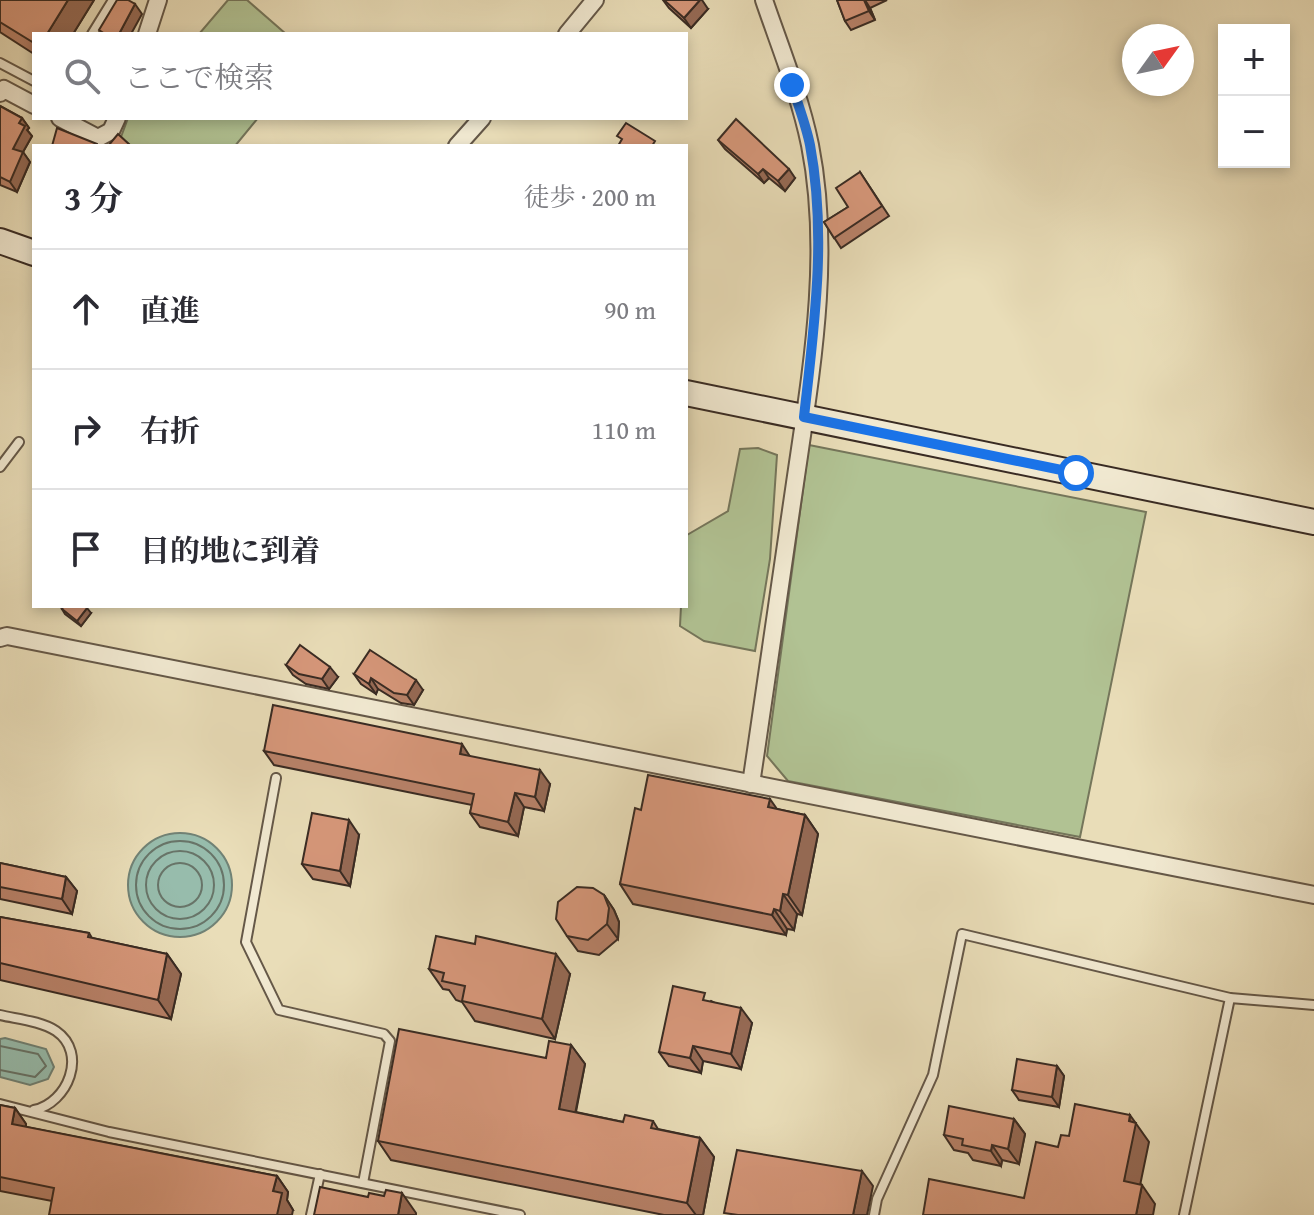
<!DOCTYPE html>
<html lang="ja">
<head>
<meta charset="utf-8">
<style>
	body { margin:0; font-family:"Gentium Book Plus","Noto Serif JP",serif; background:#f2f2f3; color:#2b2b33 }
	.controls { position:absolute; right:24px; top:24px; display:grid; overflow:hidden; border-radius:0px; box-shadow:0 4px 12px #0003 }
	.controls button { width:72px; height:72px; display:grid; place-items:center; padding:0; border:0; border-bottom:2px solid #e1e1e2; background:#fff; color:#2b2b33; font:40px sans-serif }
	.compass { position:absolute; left:1122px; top:24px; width:72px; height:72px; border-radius:50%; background:#fff; box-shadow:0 4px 12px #0003; rotate:57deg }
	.stop { position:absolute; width:24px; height:24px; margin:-18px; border:6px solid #1a73e8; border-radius:50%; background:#fff }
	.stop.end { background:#1a73e8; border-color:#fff; box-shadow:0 2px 8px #0008 }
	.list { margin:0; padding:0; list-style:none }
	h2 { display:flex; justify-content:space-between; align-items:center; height:104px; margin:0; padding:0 32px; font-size:34px }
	h2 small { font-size:26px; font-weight:400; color:#7c7c81 }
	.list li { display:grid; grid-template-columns:52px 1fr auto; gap:24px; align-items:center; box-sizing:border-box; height:120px; padding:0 32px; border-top:2px solid #e1e1e2 }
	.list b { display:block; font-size:30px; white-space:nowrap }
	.list em { font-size:26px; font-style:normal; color:#7c7c81 }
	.icon { flex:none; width:44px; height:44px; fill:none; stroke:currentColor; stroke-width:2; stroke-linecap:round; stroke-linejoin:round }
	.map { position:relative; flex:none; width:1314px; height:1215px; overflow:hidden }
	.search { position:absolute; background:#fff; box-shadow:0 4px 12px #0003; left:32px; top:32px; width:656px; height:88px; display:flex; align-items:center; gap:20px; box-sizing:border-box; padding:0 28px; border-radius:0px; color:#7c7c81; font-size:30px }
	.panel { position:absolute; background:#fff; box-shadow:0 4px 12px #0003; left:32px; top:144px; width:656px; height:464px; border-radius:0px }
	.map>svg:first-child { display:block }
	.green { fill:#b1c293; stroke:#75765b; stroke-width:2 }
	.water { fill:#97bcac; stroke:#718275; stroke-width:2 }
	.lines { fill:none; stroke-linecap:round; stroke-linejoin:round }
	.shore { stroke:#687468; stroke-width:2 }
	.lane-casing { stroke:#655848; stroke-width:12 }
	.street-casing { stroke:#655848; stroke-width:20 }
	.secondary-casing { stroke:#392b23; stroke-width:28 }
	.lane { stroke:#f1e9d1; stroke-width:8 }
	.street { stroke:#f1e9d1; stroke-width:16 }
	.secondary { stroke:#f1e9d1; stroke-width:24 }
	.wall { fill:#b88269; stroke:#392b23; stroke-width:2 }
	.shaded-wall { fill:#966a55; stroke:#392b23; stroke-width:2 }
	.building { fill:#d6977a; stroke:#392b23; stroke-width:2 }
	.route { stroke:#1a73e8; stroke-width:10 }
</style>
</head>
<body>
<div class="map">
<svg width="1314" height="1215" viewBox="0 0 1314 1215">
	<rect width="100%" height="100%" fill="#e9ddb8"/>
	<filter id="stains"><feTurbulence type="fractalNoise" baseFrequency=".0025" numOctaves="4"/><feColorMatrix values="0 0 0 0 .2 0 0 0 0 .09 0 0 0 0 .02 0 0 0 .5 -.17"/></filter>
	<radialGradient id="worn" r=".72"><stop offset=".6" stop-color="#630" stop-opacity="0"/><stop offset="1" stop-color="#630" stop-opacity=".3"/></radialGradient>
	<g class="green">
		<path d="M228,0H247L286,34H199Z"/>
		<path d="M128,118H258L235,146H131L121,137Z"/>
		<path d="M809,445L1146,512L1080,837L788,781L767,756Z"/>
		<path d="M758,448L777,455L770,559L755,651L704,641L680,626L681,606H686L687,535L728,511L740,449Z"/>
	</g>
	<g class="water">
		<circle cx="180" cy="885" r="52"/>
		<path d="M5,1038L46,1049L54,1067L48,1079L30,1085L0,1077V1039Z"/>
	</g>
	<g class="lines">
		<g class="shore">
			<circle cx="180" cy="885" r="44"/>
			<circle cx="180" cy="885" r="34"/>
			<circle cx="180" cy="885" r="22"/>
			<path d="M0,1046L38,1054L46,1066L35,1077L0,1070"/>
		</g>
		<g class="lane-casing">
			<g id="lane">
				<path d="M92,34L113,0"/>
				<path d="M0,63L34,81"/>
				<path d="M0,467L19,442"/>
				<path d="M276,778L246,942L279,1010L384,1034L390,1041L363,1183"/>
				<path d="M0,1015C17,1019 41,1021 56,1031C88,1053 68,1103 34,1110"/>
				<path d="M0,1104L109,1132L520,1215"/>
				<path d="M311,1215L320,1174"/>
				<path d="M874,1215L877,1199L933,1075L962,934L1230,998L1314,1005"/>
				<path d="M1184,1215L1230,998"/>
			</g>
		</g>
		<g class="street-casing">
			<g id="street">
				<path d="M147,34L158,0"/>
				<path d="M567,34L595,0"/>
				<path d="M0,93L4,89L34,105"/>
				<path d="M60,118L98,138L111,131L117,118"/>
				<path d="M457,146L482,118"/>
				<path d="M0,638L7,636L1314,895"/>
				<path d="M751,784C766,684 780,584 795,483C811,373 832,256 810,145C800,96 780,47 764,0"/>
			</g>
		</g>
		<g class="secondary-casing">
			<g id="secondary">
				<path d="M0,241L34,253"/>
				<path d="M686,393L1314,522"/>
			</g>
		</g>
		<use href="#lane" class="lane"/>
		<use href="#street" class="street"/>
		<use href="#secondary" class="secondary"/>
	</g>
	<g class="wall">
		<path d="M0,0H94L73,34H34V54L0,32Z"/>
		<path d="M663,0L708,9L691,28L669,8Z"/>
		<path d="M837,0H887L870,8L875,20L851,30L845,21Z"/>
		<path d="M0,106L22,118L29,128L27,130L32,136L23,152L30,162L17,192L0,185Z"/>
		<path d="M718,140L795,178L785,191L769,178L764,183L725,149Z"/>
		<path d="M860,172L889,216L841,248L824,222L848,207Z"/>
		<path d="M62,609L91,613L81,626L65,614Z"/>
		<path d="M286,665L338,677L329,689L306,684L293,675Z"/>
		<path d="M354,674L423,690L414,705L401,703L378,689L376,694L361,684Z"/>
		<path d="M264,751L550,784L544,811L524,807L518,836L480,827L470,813L472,805L274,765Z"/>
		<path d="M777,809L805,815L818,834L802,915L797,914L794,930L787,929L786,935L633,904L620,884L641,810Z"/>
		<path d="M359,835L350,886L313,879L302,864Z"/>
		<path d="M0,863L66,877L77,891L72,914L0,899Z"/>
		<path d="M604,895L614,910L619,922L618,939L599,955L578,951L567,936Z"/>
		<path d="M0,917L89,933L92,938L167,954L181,974L171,1019L0,980Z"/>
		<path d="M429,969L570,974L555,1039L475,1021L462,1002L456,1000L449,990L443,989Z"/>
		<path d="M711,1001L752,1023L741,1069L703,1061L701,1073L669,1066L659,1052Z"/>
		<path d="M571,1045L585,1064L576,1112L623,1122L653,1121L658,1129L700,1138L714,1157L703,1215H664L391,1160L378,1141Z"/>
		<path d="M1057,1066L1064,1076L1059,1107L1019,1100L1012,1090Z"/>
		<path d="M0,1105L15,1108L26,1124V1127L277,1176L288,1192L287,1200L293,1210L52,1201L0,1191Z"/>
		<path d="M1014,1119L1025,1134L1019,1164L1002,1160L1001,1166L973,1160L968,1153L954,1150L944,1135Z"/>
	</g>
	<g class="shaded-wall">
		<path d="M68,0H94L73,34H47Z"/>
		<path d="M700,0H702L708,9L691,28L684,18Z"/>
		<path d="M865,0L870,8L875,20L869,11Z"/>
		<path d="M135,4L142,14L131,34H119Z"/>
		<path d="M22,118L29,128L27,130L32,136L23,152L30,162L17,192L10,182L13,149L19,123Z"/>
		<path d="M763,169L769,178L764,183L758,174Z"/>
		<path d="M789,169L795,178L785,191L778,181Z"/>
		<path d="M87,608L91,613L81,626L77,621Z"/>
		<path d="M330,667L338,677L329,689L322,679Z"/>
		<path d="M371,678L378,689L376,694L369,684Z"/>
		<path d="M416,680L423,690L414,705L407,695Z"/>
		<path d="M462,744L471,758L460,754Z"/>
		<path d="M540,770L550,784L544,811L535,797Z"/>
		<path d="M515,793L524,807L518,836L508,822Z"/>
		<path d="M770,799L784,819L768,807Z"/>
		<path d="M805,815L818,834L802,915L788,895Z"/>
		<path d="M349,820L359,835L350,886L340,871Z"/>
		<path d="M66,877L77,891L72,914L62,899Z"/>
		<path d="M783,894L797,914L794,930L780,911Z"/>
		<path d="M604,895L614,910L619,922L618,939L607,924Z"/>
		<path d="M774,909L787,929L786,935L772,915Z"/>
		<path d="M167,954L181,974L171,1019L158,1000Z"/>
		<path d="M556,954L570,974L555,1039L542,1019Z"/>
		<path d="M741,1008L752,1023L741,1069L731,1054Z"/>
		<path d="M571,1045L585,1064L572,1129L559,1109Z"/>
		<path d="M693,1046L703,1061L701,1073L690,1058Z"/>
		<path d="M1057,1066L1064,1076L1059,1107L1052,1097Z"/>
		<path d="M15,1108L26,1124L23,1141L12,1124Z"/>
		<path d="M1130,1115L1149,1142L1137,1200L1124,1181Z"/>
		<path d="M1014,1119L1025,1134L1019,1164L1008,1149Z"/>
		<path d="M700,1138L714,1157L703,1215H696L687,1203Z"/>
		<path d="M992,1145L1002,1160L1001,1166L991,1151Z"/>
		<path d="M862,1171L873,1186L867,1215H853Z"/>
		<path d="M277,1176L288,1192L287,1200L293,1210L292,1215H277L273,1191Z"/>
		<path d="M1142,1185L1155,1204L1153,1215H1136Z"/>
		<path d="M402,1193L416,1213V1215H398Z"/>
	</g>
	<g class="building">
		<path d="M0,0H68L47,34H34V43L0,22Z"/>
		<path d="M117,0H128L135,4L119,34H105L99,30Z"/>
		<path d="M664,0H700L684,18Z"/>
		<path d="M837,0H864L869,11L845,21Z"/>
		<path d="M0,106L22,118L19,123L25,126L13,149L23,152L10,182L0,177Z"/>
		<path d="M736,119L789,169L778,181L763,169L758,174L718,140Z"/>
		<path d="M626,123L655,141L652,146H618L622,139L617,136Z"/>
		<path d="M57,128L97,144V146H52Z"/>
		<path d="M118,134L131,146H108Z"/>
		<path d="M860,172L882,206L834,238L824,222L848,207L836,188Z"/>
		<path d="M64,606H85L87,608L77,621L62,609Z"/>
		<path d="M300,645L330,667L322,679L299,674L286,665Z"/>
		<path d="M370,650L416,680L407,695L394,693L371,678L369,684L354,674Z"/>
		<path d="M273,705L462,744L460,754L540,770L535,797L515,793L508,822L470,813L474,794L264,751Z"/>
		<path d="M648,775L770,799L768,807L805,815L788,895L783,894L780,911L774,909L772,915L620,884L635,808L641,810Z"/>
		<path d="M312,813L349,820L340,871L302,864Z"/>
		<path d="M0,863L66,877L62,899L0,887Z"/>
		<path d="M577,887L593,888L604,895L609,908L607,924L588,940L567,936L556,919L558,902Z"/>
		<path d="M0,917L89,933L88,937L167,954L158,1000L0,963Z"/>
		<path d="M436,936L475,944L476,936L556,954L542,1019L462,1001L465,986L442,981L444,973L429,969Z"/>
		<path d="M673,986L705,993L703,1000L741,1008L731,1054L693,1046L690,1058L659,1052Z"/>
		<path d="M399,1029L546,1058L549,1041L571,1045L559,1109L623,1122L625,1115L653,1121L651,1128L700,1138L687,1203L378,1141Z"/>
		<path d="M1017,1059L1057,1066L1052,1097L1012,1090Z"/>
		<path d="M1075,1104L1130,1115L1129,1121L1136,1123L1124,1181L1142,1185L1136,1215H923L929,1179L1024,1198L1036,1142L1058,1147L1061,1135L1069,1136Z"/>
		<path d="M0,1105L15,1108L12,1124L277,1176L273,1191L282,1193L277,1215H49L54,1188L0,1177Z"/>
		<path d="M949,1106L1014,1119L1008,1149L992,1145L991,1151L962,1145L963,1139L944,1135Z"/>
		<path d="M737,1150L862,1171L853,1215H738L724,1213Z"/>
		<path d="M320,1187L368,1197L369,1193L384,1196L386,1190L402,1193L398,1215H314Z"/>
	</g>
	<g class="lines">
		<path class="route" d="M792,85C798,105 806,125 810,145C827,236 814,327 804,417L1076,473"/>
	</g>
	<rect width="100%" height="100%" filter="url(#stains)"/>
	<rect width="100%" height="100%" fill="url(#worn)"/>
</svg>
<div class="controls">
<button>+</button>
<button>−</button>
</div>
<svg class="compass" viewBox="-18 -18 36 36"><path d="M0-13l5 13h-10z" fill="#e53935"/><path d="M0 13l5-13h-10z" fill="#7c7c81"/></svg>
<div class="stop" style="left:1076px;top:473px"></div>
<div class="stop end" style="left:792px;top:85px"></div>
<div class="search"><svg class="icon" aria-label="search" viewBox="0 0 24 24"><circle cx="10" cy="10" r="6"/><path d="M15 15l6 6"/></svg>ここで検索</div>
<section class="panel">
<h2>3 分<small>徒歩 · 200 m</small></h2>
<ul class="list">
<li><svg class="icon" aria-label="ahead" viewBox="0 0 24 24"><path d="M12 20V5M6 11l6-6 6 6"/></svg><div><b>直進</b></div><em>90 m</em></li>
<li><svg class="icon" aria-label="right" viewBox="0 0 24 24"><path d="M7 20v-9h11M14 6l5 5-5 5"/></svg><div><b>右折</b></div><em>110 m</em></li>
<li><svg class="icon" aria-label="arrive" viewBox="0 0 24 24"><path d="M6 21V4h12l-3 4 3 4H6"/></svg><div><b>目的地に到着</b></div></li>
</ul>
</section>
</div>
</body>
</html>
